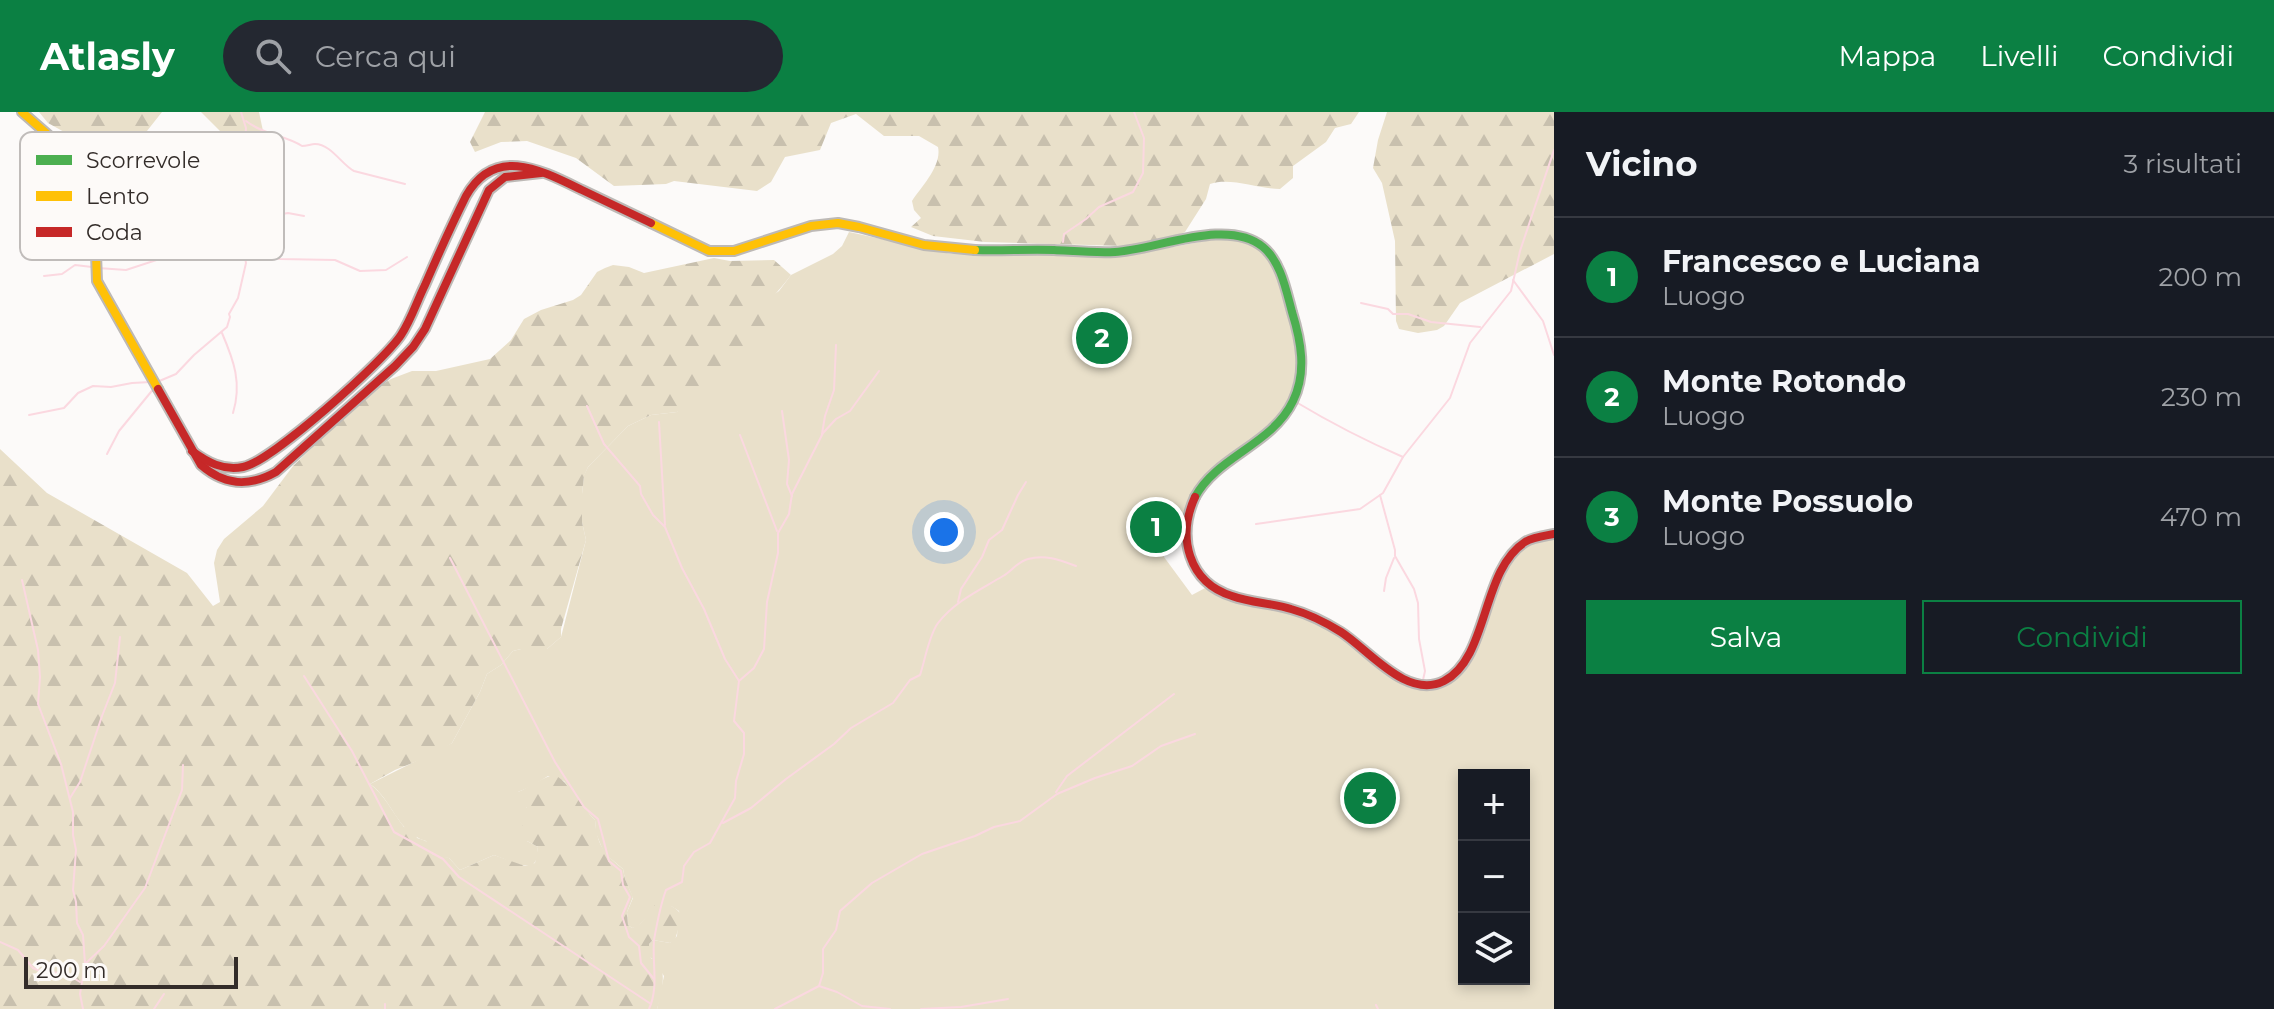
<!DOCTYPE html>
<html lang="it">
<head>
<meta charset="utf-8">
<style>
	body { margin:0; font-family:Montserrat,sans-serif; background:#242831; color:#f1f3f6 }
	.controls { position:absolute; right:24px; bottom:24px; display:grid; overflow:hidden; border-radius:0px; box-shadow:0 4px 12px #0003 }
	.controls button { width:72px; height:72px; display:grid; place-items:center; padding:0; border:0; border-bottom:2px solid #363941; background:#171b24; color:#f1f3f6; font:40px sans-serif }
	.scale { position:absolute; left:24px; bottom:20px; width:214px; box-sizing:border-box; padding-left:8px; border:4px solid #332c29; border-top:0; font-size:22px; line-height:28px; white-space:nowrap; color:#332c29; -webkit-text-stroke:6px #fdfaf8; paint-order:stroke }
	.you { position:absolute; left:944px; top:420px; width:28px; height:28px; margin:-20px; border:6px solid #fff; border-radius:50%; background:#1a73e8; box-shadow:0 0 0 12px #1a73e833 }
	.badge { display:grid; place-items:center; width:52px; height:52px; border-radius:50%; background:#0b8043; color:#fff; font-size:26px; font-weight:700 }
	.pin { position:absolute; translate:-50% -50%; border:4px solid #fff; box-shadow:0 2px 8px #0006 }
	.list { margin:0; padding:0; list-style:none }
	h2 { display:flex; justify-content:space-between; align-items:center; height:104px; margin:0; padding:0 32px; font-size:34px }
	h2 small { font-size:26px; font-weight:400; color:#9ea1a6 }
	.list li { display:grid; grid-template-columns:52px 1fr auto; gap:24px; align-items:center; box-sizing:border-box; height:120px; padding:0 32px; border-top:2px solid #363941 }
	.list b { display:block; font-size:30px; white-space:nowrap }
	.list p { margin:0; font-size:26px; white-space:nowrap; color:#9ea1a6 }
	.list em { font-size:26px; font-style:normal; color:#9ea1a6 }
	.actions { display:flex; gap:16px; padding:24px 32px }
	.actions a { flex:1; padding:18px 0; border:2px solid #0b8043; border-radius:0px; text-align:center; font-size:28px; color:#0b8043 }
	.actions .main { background:#0b8043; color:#fff }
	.icon { flex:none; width:44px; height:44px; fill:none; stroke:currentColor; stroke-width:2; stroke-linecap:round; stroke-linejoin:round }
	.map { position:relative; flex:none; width:1554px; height:897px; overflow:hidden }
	header { display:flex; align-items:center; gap:48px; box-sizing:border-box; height:112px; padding:0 40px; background:#0b8043; color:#fff }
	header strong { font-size:38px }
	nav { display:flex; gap:44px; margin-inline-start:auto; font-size:28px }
	.search { width:560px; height:72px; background:#242831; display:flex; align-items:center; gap:20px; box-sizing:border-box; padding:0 28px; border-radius:44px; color:#9ea1a6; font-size:30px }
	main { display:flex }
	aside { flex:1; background:#171b24 }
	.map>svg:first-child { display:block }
	.grass { fill:#e9e0ca; fill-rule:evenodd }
	.forest { fill:url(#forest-firs) }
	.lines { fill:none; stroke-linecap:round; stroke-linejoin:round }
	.stream { stroke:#fbd8e0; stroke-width:2 }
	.fast-casing { stroke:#bdb9b6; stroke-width:12 }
	.slow-casing { stroke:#bdb9b6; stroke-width:12 }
	.jam-casing { stroke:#bdb9b6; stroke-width:12 }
	.fast { stroke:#4caf50; stroke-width:8 }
	.slow { stroke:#ffc107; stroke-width:8 }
	.jam { stroke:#c62828; stroke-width:8 }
	.key { fill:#fdfaf8; stroke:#c0bcba; stroke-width:2 }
	.key-label { font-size:22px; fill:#332c29 }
</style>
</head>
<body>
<header>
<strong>Atlasly</strong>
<div class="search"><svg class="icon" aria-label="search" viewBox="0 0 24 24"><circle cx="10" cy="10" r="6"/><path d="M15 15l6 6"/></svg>Cerca qui</div>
<nav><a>Mappa</a><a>Livelli</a><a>Condividi</a></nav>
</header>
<main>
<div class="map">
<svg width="1554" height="897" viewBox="0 0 1554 897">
	<defs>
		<pattern id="forest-firs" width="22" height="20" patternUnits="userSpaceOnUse" patternTransform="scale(2)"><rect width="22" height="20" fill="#e9e0ca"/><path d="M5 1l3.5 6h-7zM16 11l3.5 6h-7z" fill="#c8c0ae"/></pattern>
	</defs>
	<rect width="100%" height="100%" fill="#fcfaf9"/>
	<path class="grass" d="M849,120L951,142L1124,144L1216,127L1249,130L1260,138L1270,150L1278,166L1297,239V262L1289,287L1277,306L1199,369L1182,402L1154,417L1164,445L1192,483L1207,475C1222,489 1239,491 1258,494C1281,498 1303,503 1324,514C1342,524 1358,537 1374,550C1387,561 1398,573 1415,577C1441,583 1459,569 1472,549C1483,520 1501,453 1524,436C1533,429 1544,428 1554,427V897H657L664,864L653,847L649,845V832L653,828L670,831L677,824C677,815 681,809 679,799L671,794L649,804L637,815L632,816L628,813L627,800L633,786L625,767L623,757L604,741L596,721L595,708L583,695L564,669L548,664L532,674L518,680L527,696V729L538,735C537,740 538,745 535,750C529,760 503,746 494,743L460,758L449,746L435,745L426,729C397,721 392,687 370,672L452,631L480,580L487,562L501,553L513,539L521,537H547L561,525L586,428L582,410V382L584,363L588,355L628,314L651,303L677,300L768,212L769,193L772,184L779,179L791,163L833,142L842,134ZM1464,663H1524V867H1464Z"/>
	<g class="forest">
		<path d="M39,0H162L143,24L132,29L106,30L93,36L48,11Z"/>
		<path d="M201,0H259L263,19L246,36L234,33Z"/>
		<path d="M485,0H1359L1351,12L1335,16L1326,30L1293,54V66L1280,77C1258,77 1231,65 1210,72L1206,87L1185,120L1173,125L1126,134L985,130L933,124L911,115L921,106L914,98L912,89C922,74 942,54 938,35L919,24H884L856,2L831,11L820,38L785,45L771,70L757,79L674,69L666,72L614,74L576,46L527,29L501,30L475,40L470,30Z"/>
		<path d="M1387,0H1554V142L1460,191L1444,214L1437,218L1418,221L1399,217L1396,209L1395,129L1382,71L1373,56L1378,28Z"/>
		<path d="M714,146L730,149L774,148L791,163C774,186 769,182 769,212L737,244L700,290L677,300L651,303L628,314L588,355L584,364L582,382V410L586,428L561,517V525L547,537H521L513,539L501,553L487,562L480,580L452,631L437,641L395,658L370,672C384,682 393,701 404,715L414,716L417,726C427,729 433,731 432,742L449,746L460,758L494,743L525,754L535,751L538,735L527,729L520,719L527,705V696L516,683L518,680C530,675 542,665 555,663C572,673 581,694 595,708C597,733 604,742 623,757L625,767L633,785L627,800L628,813L632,816C644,812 651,800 657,789C666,790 678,796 682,804L675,828L670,831L653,828L649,832V844L652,847L656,842L658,843C666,862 663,878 657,897H0V337L47,381L187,461L213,494L220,490L214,451L217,438L224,427L263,394L293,354L370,280L391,267L412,259H436L490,247L511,228L524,207L541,198L573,188L581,183L597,160L605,156L613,153L629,155L644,161Z"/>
	</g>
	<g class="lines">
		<g class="stream">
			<path d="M246,9C264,23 285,23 302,34C307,34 311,32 315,32C331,32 342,53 354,59L405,72"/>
			<path d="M250,98L262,97L277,103L288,101L304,104"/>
			<path d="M1063,130L1064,122L1086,107L1099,95L1133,80L1143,61L1144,26L1134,0"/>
			<path d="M246,139L280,147L335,148L360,159L386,158L407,145"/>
			<path d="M98,156L126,158L181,140L184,133L215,122L241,127"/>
			<path d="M44,164L62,162L75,153L92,155"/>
			<path d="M1513,168L1543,209L1554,243"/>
			<path d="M1361,191L1388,197L1393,202H1408L1431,210L1480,215"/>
			<path d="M222,221C234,249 242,271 233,301"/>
			<path d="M157,270L176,262L194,243L227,215L230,205L229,202L238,186L246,151L242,127L250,80L243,55L246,16L241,0"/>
			<path d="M1296,290C1331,311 1366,329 1403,345"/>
			<path d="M587,294L604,332L640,374L641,382L653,403L665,415L682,456L704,497L725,547L739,569"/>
			<path d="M782,299L789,348L787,372L792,384"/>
			<path d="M29,303L64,296L78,281L93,274L111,275L132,271L151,270"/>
			<path d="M659,310L665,413"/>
			<path d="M822,322L825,304L834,278L836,233"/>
			<path d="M740,323L777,419"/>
			<path d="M107,342L119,319L155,275"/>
			<path d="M1380,383L1395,438V444L1414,477L1418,491L1419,527L1425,559L1423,568"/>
			<path d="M1256,412L1360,397L1383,381L1403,345L1450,286L1470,231L1511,179L1520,139L1554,38"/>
			<path d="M450,446L555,650L584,695L598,707L609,749L621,759L623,773L630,785L622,804L629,825L639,834L641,851L654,867"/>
			<path d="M22,468L38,538L40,565L38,592L61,652L73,700V723L76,738L73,778L76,790L77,811L83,823L85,852L80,882L83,897"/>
			<path d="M1384,479L1386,466L1394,446"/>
			<path d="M958,490L961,477L982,445L989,428L1002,418L1018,383L1026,370"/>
			<path d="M304,564L352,639L394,720L443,747L459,765L651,892"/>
			<path d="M1056,680L1067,664L1174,582"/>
			<path d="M70,686L80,670L102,604L115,571L120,525"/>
			<path d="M723,711L751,696L786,667L834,632L851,616L893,591L910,568L920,563C925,548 929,523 938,511C955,489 980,478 1003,464C1012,459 1017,450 1028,447C1045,442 1060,448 1076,454"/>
			<path d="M0,830L18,838L33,856L40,859L67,862L80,870"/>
			<path d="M85,852L104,834L145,776L182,678L183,653"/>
			<path d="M819,874L823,861V837L836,818L840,799L872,771L922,742L975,724L994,715L1020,709L1057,682L1095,666L1132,654L1161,634L1195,622"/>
			<path d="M385,892V897"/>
			<path d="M1376,893L1378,897"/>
			<path d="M154,897L164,882"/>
			<path d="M649,897C659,875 652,851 654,828C657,811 660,794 666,778L682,770L684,754L694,740L710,731L735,686L736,669L744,642V621L734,609L739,569L754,556L764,537L767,490L778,441V421L789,402L792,382L823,321L836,307L850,299L879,259"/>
			<path d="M775,897L819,874L837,880L862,894L890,897"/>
			<path d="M921,897L961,895L1008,887"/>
		</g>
		<g class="fast-casing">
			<path id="fast" d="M975,138C1001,139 1027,137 1054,138C1074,139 1094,141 1115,140C1156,138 1227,105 1263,135C1281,150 1286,178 1292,200C1301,229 1307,260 1293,289C1272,333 1217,344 1195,385"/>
		</g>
		<g class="slow-casing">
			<g id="slow">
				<path d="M22,0L54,28L103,59L115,75L117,85L116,98L96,142L97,169L158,277"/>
				<path d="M651,111L709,139H734L811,114L838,111L859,115L924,133L975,138"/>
			</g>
		</g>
		<g class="jam-casing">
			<g id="jam">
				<path d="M158,277L201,353C225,374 249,375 276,360L395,254L413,235L425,217L489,78L505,65L541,61"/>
				<path d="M192,339C207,350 223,359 243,355C271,350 384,249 401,223C411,208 417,189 425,173C438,143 451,114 466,84C495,33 541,58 582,78C605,89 628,100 651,111"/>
				<path d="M1195,385C1177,425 1188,470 1232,484C1251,491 1272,491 1291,497C1309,502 1325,510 1341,520C1369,538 1407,588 1444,569C1489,546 1481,458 1525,430C1533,425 1544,424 1554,422"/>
			</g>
		</g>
		<use href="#fast" class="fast"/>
		<use href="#slow" class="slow"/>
		<use href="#jam" class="jam"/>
	</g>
	<rect x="20" y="20" width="264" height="128" rx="12" class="key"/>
	<rect x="36" y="43" width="36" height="10" fill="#4caf50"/>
	<rect x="36" y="79" width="36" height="10" fill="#ffc107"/>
	<rect x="36" y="115" width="36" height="10" fill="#c62828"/>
	<g class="key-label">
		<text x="86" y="56">Scorrevole</text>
		<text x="86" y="92">Lento</text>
		<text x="86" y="128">Coda</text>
	</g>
</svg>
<div class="controls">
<button>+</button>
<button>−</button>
<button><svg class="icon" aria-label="layers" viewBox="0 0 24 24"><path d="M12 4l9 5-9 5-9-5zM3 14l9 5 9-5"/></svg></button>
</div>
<div class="scale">200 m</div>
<div class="you"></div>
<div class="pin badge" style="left:1156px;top:415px">1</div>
<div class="pin badge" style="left:1102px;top:226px">2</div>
<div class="pin badge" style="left:1370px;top:686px">3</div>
</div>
<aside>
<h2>Vicino<small>3 risultati</small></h2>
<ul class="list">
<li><span class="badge">1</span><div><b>Francesco e Luciana</b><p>Luogo</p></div><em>200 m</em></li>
<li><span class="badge">2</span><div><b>Monte Rotondo</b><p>Luogo</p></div><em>230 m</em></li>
<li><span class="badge">3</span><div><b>Monte Possuolo</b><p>Luogo</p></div><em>470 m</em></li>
</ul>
<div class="actions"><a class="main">Salva</a><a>Condividi</a></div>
</aside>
</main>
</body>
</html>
